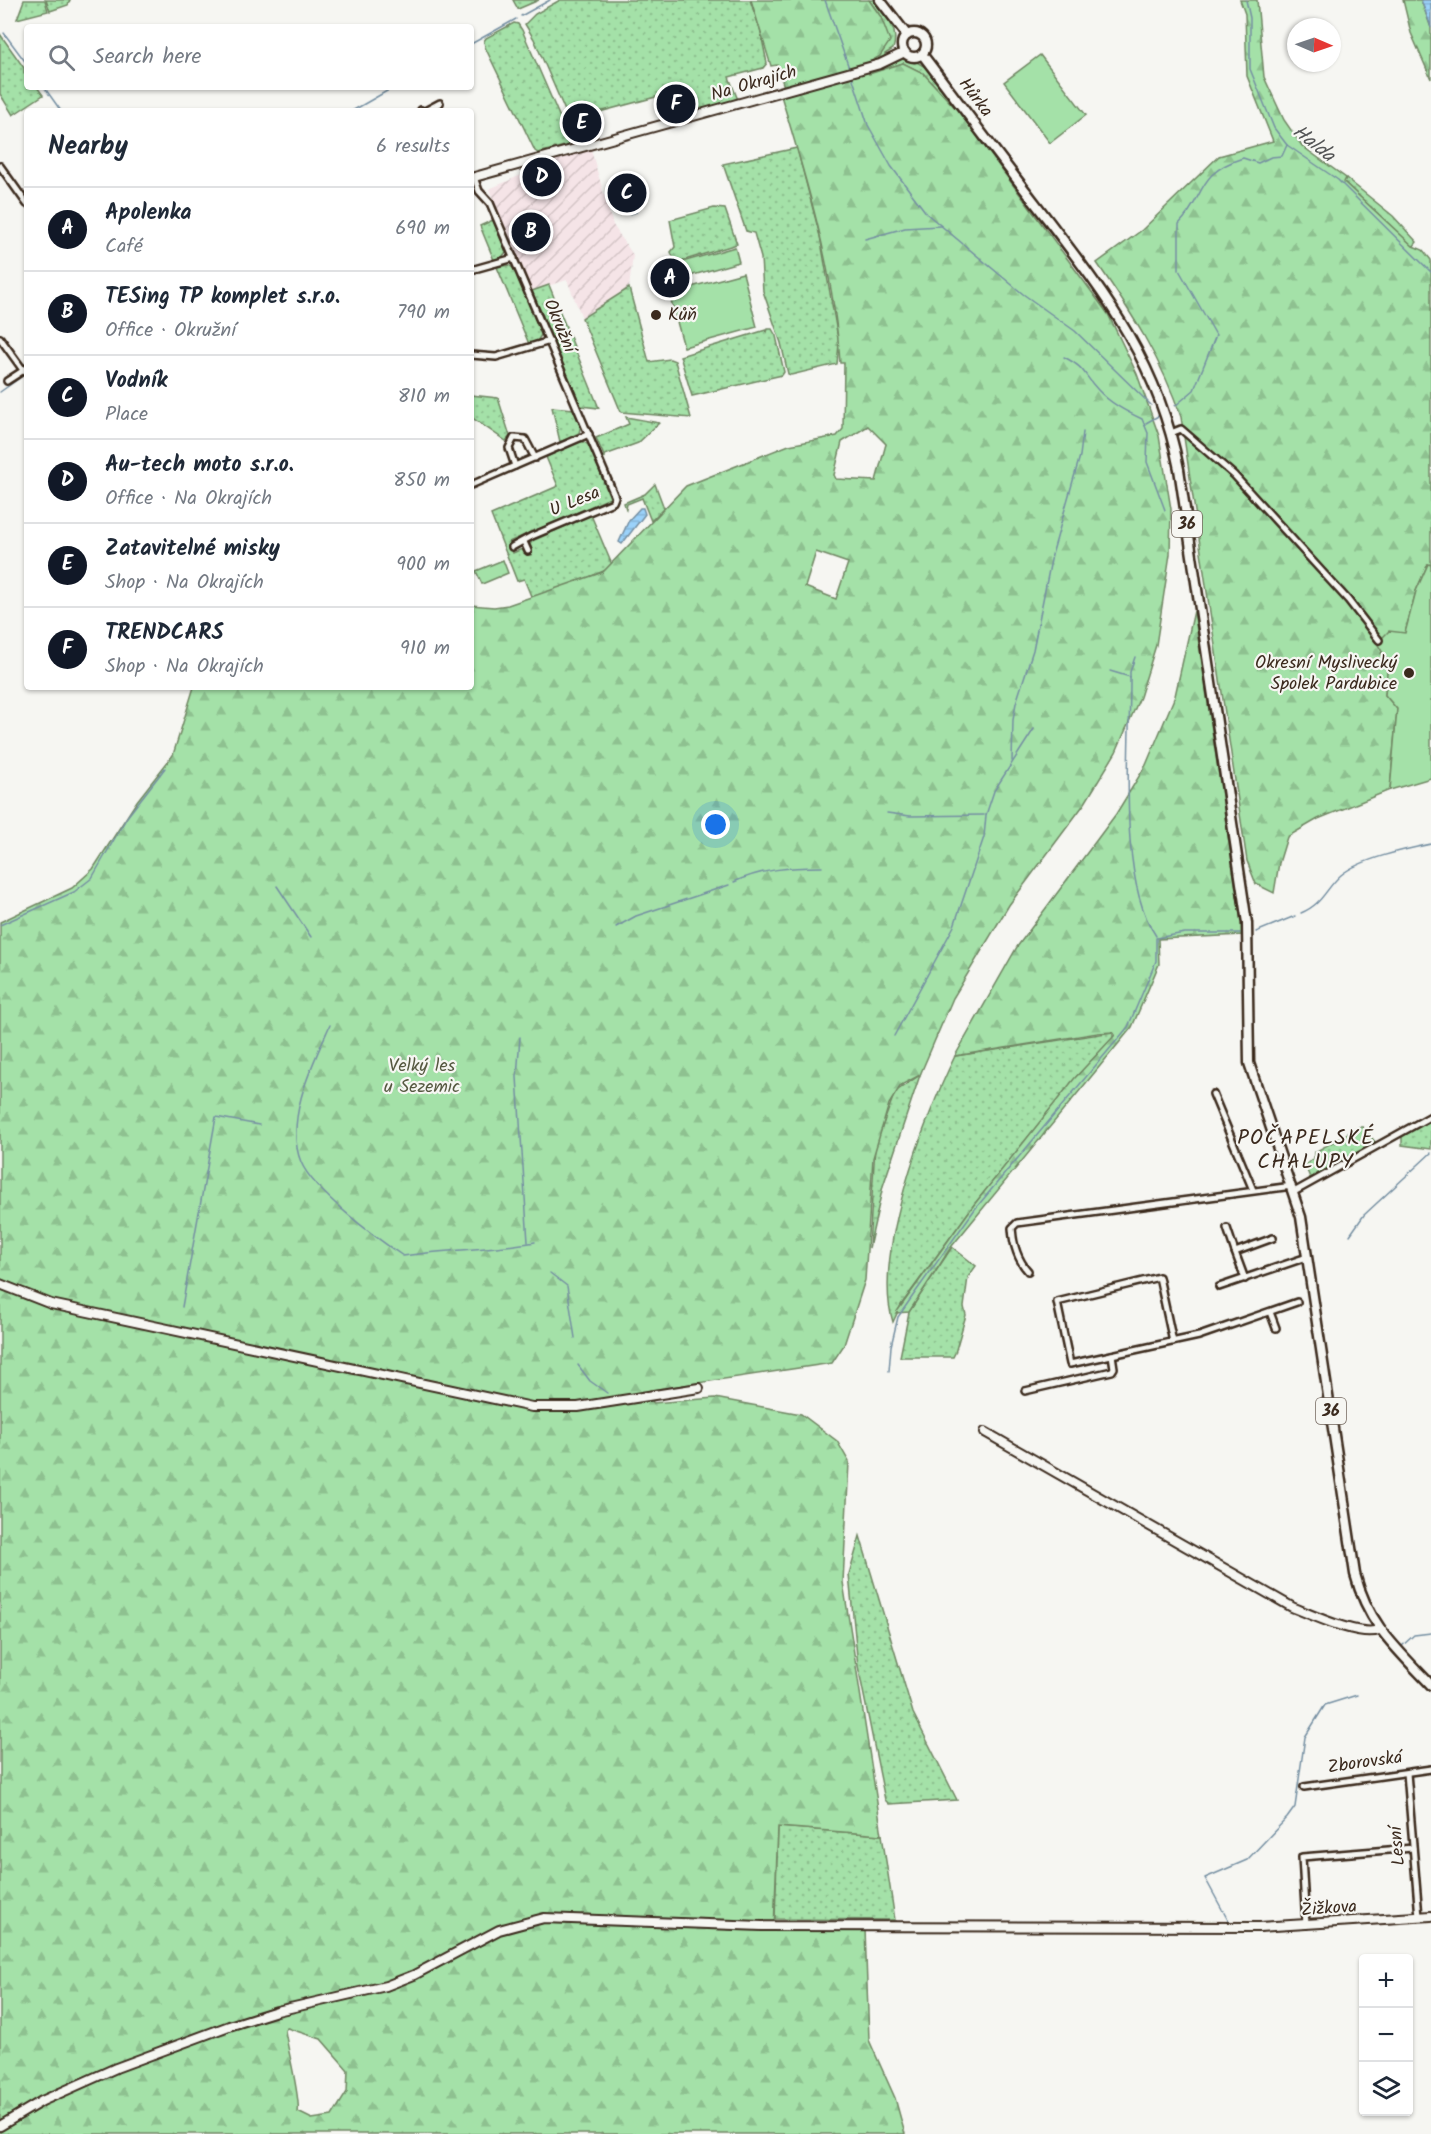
<!DOCTYPE html>
<html lang="en">
<head>
<meta charset="utf-8">
<style>
	body { margin:0; font-family:Kalam,sans-serif; background:#f2f2f3; color:#1f2937 }
	.controls { position:absolute; right:18px; bottom:18px; display:grid; overflow:hidden; border-radius:6px; box-shadow:0 2px 4px #0004 }
	.controls button { width:54px; height:54px; display:grid; place-items:center; padding:0; border:0; border-bottom:2px solid #e0e1e3; background:#fff; color:#1f2937; font:30px sans-serif }
	.compass { position:absolute; left:1287px; top:18px; width:54px; height:54px; border-radius:50%; background:#fff; box-shadow:0 2px 4px #0004; rotate:92deg }
	.you { position:absolute; left:716px; top:825px; width:21px; height:21px; margin:-15px; border:4px solid #fff; border-radius:50%; background:#1a73e8; box-shadow:0 0 0 9px #1a73e833 }
	.badge { display:grid; place-items:center; width:39px; height:39px; border-radius:50%; background:#111827; color:#fff; font-size:20px; font-weight:700 }
	.pin { position:absolute; translate:-50% -50%; border:3px solid #fff; box-shadow:0 2px 6px #0006 }
	.list { margin:0; padding:0; list-style:none }
	h2 { display:flex; justify-content:space-between; align-items:center; height:78px; margin:0; padding:0 24px; font-size:26px }
	h2 small { font-size:20px; font-weight:400; color:#747a83 }
	.list li { display:grid; grid-template-columns:39px 1fr auto; gap:18px; align-items:center; box-sizing:border-box; height:84px; padding:0 24px; border-top:2px solid #e0e1e3 }
	.list b { display:block; font-size:22px; white-space:nowrap }
	.list p { margin:0; font-size:20px; white-space:nowrap; color:#747a83 }
	.list em { font-size:20px; font-style:normal; color:#747a83 }
	.icon { flex:none; width:33px; height:33px; fill:none; stroke:currentColor; stroke-width:2; stroke-linecap:round; stroke-linejoin:round }
	.map { position:relative; flex:none; width:1431px; height:2134px; overflow:hidden }
	.search { position:absolute; background:#fff; box-shadow:0 2px 4px #0004; left:24px; top:24px; width:450px; height:66px; display:flex; align-items:center; gap:15px; box-sizing:border-box; padding:0 21px; border-radius:6px; color:#747a83; font-size:22px }
	.panel { position:absolute; background:#fff; box-shadow:0 2px 4px #0004; left:24px; top:108px; width:450px; height:582px; border-radius:6px }
	.map>svg:first-child { display:block }
	.industrial { fill:url(#industrial-furrows) }
	.grass { fill:url(#grass-dots); stroke:#708663; stroke-width:1.5 }
	.forest { fill:url(#forest-firs); stroke:#708663; stroke-width:1.5; fill-rule:evenodd }
	.park { fill:#a4e1a8; stroke:#708663; stroke-width:1.5 }
	.water { fill:url(#water-rules); stroke:#758fa2; stroke-width:1.5 }
	.lines { fill:none; stroke-linecap:round; stroke-linejoin:round }
	.stream { stroke:#758fa2; stroke-width:1.5 }
	.street-casing { stroke:#3b2a1e; stroke-width:10 }
	.secondary-casing { stroke:#3b2a1e; stroke-width:12 }
	.primary-casing { stroke:#3b2a1e; stroke-width:13 }
	.street { stroke:#f6f6f2; stroke-width:5 }
	.secondary { stroke:#f6f6f2; stroke-width:8 }
	.primary { stroke:#f6f6f2; stroke-width:8 }
	.poi-dot { fill:#3b2a1e; stroke:#f6f6f2; stroke-width:2 }
	.labels { text-anchor:middle; dominant-baseline:central; stroke-width:4.5; stroke-linejoin:round; paint-order:stroke }
	.shield { fill:#f6f6f2; stroke:#73675e; stroke-width:1.5 }
	.shield-label { font-size:16px; font-weight:bold; fill:#3b2a1e }
	.street-label { font-size:18px; fill:#3b2a1e; stroke:#f6f6f2 }
	.poi-label { font-size:18px; fill:#3b2a1e; stroke:#f6f6f2; text-anchor:start }
	.park-label { font-size:18px; fill:#555840; stroke:#f6f6f2 }
	.water-label { font-size:20px; font-style:italic; fill:#535455; stroke:#f6f6f2 }
	.quarter-label { font-size:21px; letter-spacing:1.5px; fill:#3b2a1e; stroke:#f6f6f2 }
</style>
</head>
<body>
<div class="map">
<svg width="1431" height="2134" viewBox="0 0 1431 2134">
	<defs>
		<pattern id="industrial-furrows" width="10" height="10" patternUnits="userSpaceOnUse" patternTransform="scale(1.5)"><rect width="10" height="10" fill="#f5e4e7"/><path d="M-1 1l2-2M0 10L10 0M9 11l2-2" fill="none" stroke="#d3c4c6"/></pattern>
		<pattern id="grass-dots" width="8" height="8" patternUnits="userSpaceOnUse" patternTransform="scale(1.5)"><rect width="8" height="8" fill="#a4e1a8"/><path d="M2 2h.1M6 6h.1" fill="none" stroke="#8ec190" stroke-width="1.8" stroke-linecap="round"/></pattern>
		<pattern id="forest-firs" width="22" height="20" patternUnits="userSpaceOnUse" patternTransform="scale(1.5)"><rect width="22" height="20" fill="#a4e1a8"/><path d="M5 1l3.5 6h-7zM16 11l3.5 6h-7z" fill="#8ec190"/></pattern>
		<pattern id="water-rules" width="6" height="5" patternUnits="userSpaceOnUse" patternTransform="scale(1.5)"><rect width="6" height="5" fill="#9bd2fa"/><path d="M0 2.5h6" fill="none" stroke="#86b4d6"/></pattern>
	</defs>
	<rect width="100%" height="100%" fill="#f6f6f2"/>
	<filter id="ink" filterUnits="userSpaceOnUse"><feTurbulence type="fractalNoise" baseFrequency=".0167" numOctaves="2"/><feDisplacementMap in="SourceGraphic" scale="12" xChannelSelector="R" yChannelSelector="G"/><feConvolveMatrix kernelMatrix="1 2 1 2 8 2 1 2 1" color-interpolation-filters="sRGB"/></filter>
	<g filter="url(#ink)">
		<path class="industrial" d="M591,150L613,225L633,255L629,288L582,318L567,280L532,291L489,189L559,159Z"/>
		<g class="grass">
			<path d="M24,0H45L48,11L17,19Z"/>
			<path d="M46,0H70L68,5L50,11Z"/>
			<path d="M513,0H539L518,9Z"/>
			<path d="M560,0H750L760,29L767,63L763,68L729,77L738,100L693,112L686,89L569,120L534,39L525,24L535,14Z"/>
			<path d="M869,0H874C886,16 900,29 893,49L885,54V59L867,66L866,64L880,56L881,17Z"/>
			<path d="M514,23L518,24L522,30L570,141L568,145L538,153L535,151L485,47L484,41L486,38Z"/>
			<path d="M0,34L24,68V73L27,74V87H37L43,95L13,115L0,94Z"/>
			<path d="M902,58C930,59 945,92 960,113L923,73L903,63L869,74L868,70Z"/>
			<path d="M797,148L820,236L839,344L837,364L791,375L788,374L781,343L763,291L761,258L754,233L746,231L723,164Z"/>
			<path d="M1346,178L1393,216L1417,242L1413,247L1344,182Z"/>
			<path d="M714,208L725,209L737,244L675,263L671,252L675,247L670,220Z"/>
			<path d="M493,220L506,252L502,257L494,260L480,226Z"/>
			<path d="M509,265L514,269L540,330L541,335L538,340L529,344L497,267Z"/>
			<path d="M549,285L599,408L581,406L532,291Z"/>
			<path d="M629,288L649,362L670,359L675,361L691,418L621,412L582,318Z"/>
			<path d="M768,329H772L776,336L784,372L782,375L692,396L680,356L766,330L767,332Z"/>
			<path d="M471,395L498,398L510,436L506,441L471,417Z"/>
			<path d="M552,407L574,409L581,425L579,433L560,442Z"/>
			<path d="M626,417L659,423L638,443L605,455V458L596,438L629,424Z"/>
			<path d="M579,442H584L590,446L610,498L509,542L513,553L522,549L524,553L532,550L530,544L532,541L591,515L613,567L533,601L524,579L517,581L491,515L558,486L546,457Z"/>
			<path d="M655,484L664,508L651,521L642,498L627,504L626,509L624,503L645,494Z"/>
			<path d="M1113,1032V1038L1077,1076L973,1206L901,1305L893,1322C872,1256 925,1117 955,1056Z"/>
			<path d="M920,1075L883,1186L869,1248L875,1146L895,1092Z"/>
			<path d="M1431,1119V1149L1402,1145V1136Z"/>
			<path d="M1359,1127H1363L1376,1143L1310,1178L1305,1165L1314,1158L1315,1152Z"/>
			<path d="M952,1247L976,1266L968,1277L964,1307L966,1315L955,1353L953,1357H900L909,1312Z"/>
			<path d="M860,1536L913,1713L957,1800L889,1804L885,1800L858,1666L849,1575Z"/>
			<path d="M778,1827L882,1835L895,1920L775,1919Z"/>
		</g>
		<g class="forest">
			<path d="M751,0H869L881,17L890,41L880,56L866,64L869,74L903,63L923,73L960,113L1108,314L1137,374L1159,436L1171,509L1170,554L1156,645L1140,697L1116,752L1085,803L1009,905L953,998L920,1075L901,1085L889,1104L873,1158L865,1280L844,1345L832,1363L650,1390L653,1403L715,1398L801,1414L837,1441L849,1462L843,1582L882,1835L778,1827L774,1929H865L869,2040L895,2098L905,2134H0V922L72,888L93,869L137,801L173,755L194,687H471V605L494,607L508,605L603,572L686,486L789,445L837,436L843,429L844,363H840C834,270 806,178 779,89L784,87L777,65L771,66ZM868,426L886,444L876,481L836,479L834,475L842,442ZM816,552L848,563L836,599L805,587ZM287,2028L321,2039L348,2070L347,2092L332,2116L312,2119L298,2112C301,2100 287,2047 285,2030Z"/>
			<path d="M1240,0H1257L1264,77L1284,120L1302,146L1346,178L1344,182L1413,246L1423,250L1431,260V565L1428,564L1416,591L1405,633L1381,653L1388,662L1385,695L1397,709L1390,790L1318,819L1287,837L1279,863L1274,893L1256,884L1247,861L1181,417C1162,360 1131,312 1097,263L1142,230L1219,156L1273,141L1247,76L1245,14Z"/>
			<path d="M1403,0H1421L1431,28V79L1411,33Z"/>
			<path d="M1194,611L1243,935L1158,939L1159,964L1132,1027L952,1246L909,1312L896,1313L973,1206L1074,1079L1115,1035L1113,1032L1098,1033L955,1056L1017,947L1116,814L1146,765L1175,696Z"/>
		</g>
		<g class="park">
			<path d="M1040,55L1086,115L1050,143L1004,82Z"/>
			<path d="M735,247L739,262L679,279L675,264Z"/>
			<path d="M743,273L757,327L684,347L669,293Z"/>
			<path d="M503,560L508,573L482,584L476,571Z"/>
			<path d="M1428,564L1431,565V778L1390,790L1397,709L1385,695L1388,662L1377,643L1389,631L1405,633L1416,591Z"/>
		</g>
		<g class="water">
			<path d="M1421,0H1431V28L1430,24Z"/>
			<path d="M630,190L636,212L629,214L622,192Z"/>
			<path d="M640,508H643L645,514L622,544L619,542L629,520Z"/>
		</g>
		<g class="lines">
			<g class="stream">
				<path d="M825,0L849,68"/>
				<path d="M1246,0L1250,18V69L1274,128L1287,145L1338,180L1431,272"/>
				<path d="M521,16L550,0"/>
				<path d="M4,33L27,64"/>
				<path d="M471,44L516,19"/>
				<path d="M852,76L868,125L891,166L927,214L1023,294L1075,331L1151,405"/>
				<path d="M44,87L61,111"/>
				<path d="M352,111L394,87"/>
				<path d="M865,239L905,228L940,226"/>
				<path d="M1064,357C1087,369 1082,373 1098,390C1110,403 1125,411 1142,419L1148,433L1147,462L1165,510"/>
				<path d="M0,392L24,375"/>
				<path d="M1175,406L1194,390L1216,335L1179,270V224C1206,197 1195,173 1243,158L1258,163L1271,157L1282,156L1287,145"/>
				<path d="M1146,423L1160,415"/>
				<path d="M1135,657L1130,672C1131,742 1116,877 1156,936"/>
				<path d="M1110,671L1130,677"/>
				<path d="M1012,761L1013,720L1016,703L1033,650L1052,555L1080,456L1083,432"/>
				<path d="M887,813L910,816L984,815"/>
				<path d="M734,882C762,869 790,867 822,867"/>
				<path d="M277,886L311,937"/>
				<path d="M1301,913C1323,904 1325,889 1341,875C1360,859 1407,849 1431,844"/>
				<path d="M0,925L74,892L92,878L127,817L165,768"/>
				<path d="M616,927L636,916L729,885"/>
				<path d="M1256,932L1295,916"/>
				<path d="M330,1025C313,1063 284,1120 301,1162C313,1191 376,1238 403,1256C447,1249 491,1250 535,1242"/>
				<path d="M894,1036L954,926L984,837L986,815L994,791L1034,729"/>
				<path d="M520,1037L517,1077L528,1242"/>
				<path d="M1350,1235L1364,1215L1431,1153"/>
				<path d="M550,1273L567,1286L575,1338"/>
				<path d="M182,1307L216,1117L259,1125"/>
				<path d="M578,1365L590,1381L607,1393"/>
				<path d="M889,1371L891,1346L898,1317L917,1290L975,1209L1128,1027L1156,961V938L1185,933H1240"/>
				<path d="M1402,1646L1414,1635L1431,1633"/>
				<path d="M1229,1922L1205,1878L1247,1860L1287,1818L1295,1807L1305,1737L1325,1705L1357,1695"/>
			</g>
			<g class="street-casing">
				<g id="street">
					<path d="M421,110V111"/>
					<path d="M425,111L440,103"/>
					<path d="M0,166L27,204"/>
					<path d="M474,177L479,191L490,203L615,497L613,502L532,536L512,547"/>
					<path d="M471,270L514,258"/>
					<path d="M0,338L23,370"/>
					<path d="M471,355L496,357L550,341"/>
					<path d="M7,381L27,368"/>
					<path d="M1171,433L1181,429L1234,475L1348,600L1379,640"/>
					<path d="M515,466L509,448L514,438L525,439L535,458"/>
					<path d="M471,485L589,434"/>
					<path d="M524,542L528,551"/>
					<path d="M1213,1094L1253,1190"/>
					<path d="M1294,1192L1431,1116"/>
					<path d="M1227,1228L1235,1252"/>
					<path d="M1028,1271C1017,1259 1013,1244 1012,1228L1017,1223L1292,1186"/>
					<path d="M1245,1279L1235,1252L1273,1238"/>
					<path d="M1219,1287L1307,1257"/>
					<path d="M1270,1312L1276,1328"/>
					<path d="M1173,1342L1159,1277L1057,1302L1070,1364L1199,1336L1297,1302"/>
					<path d="M1025,1391L1112,1371L1114,1368L1112,1355"/>
					<path d="M1407,1773L1419,1917"/>
					<path d="M1304,1787L1431,1769"/>
					<path d="M1306,1925L1302,1857L1413,1848"/>
				</g>
			</g>
			<g class="secondary-casing">
				<g id="secondary">
					<path d="M471,178L880,64L905,52"/>
					<path d="M0,1284L51,1304L532,1407H578L699,1388"/>
					<path d="M985,1432L1292,1607C1312,1615 1359,1637 1379,1630"/>
					<path d="M0,2126L42,2101L116,2068L229,2026L277,2011L386,1986L414,1975L499,1930L544,1918L762,1926L1260,1927L1431,1916"/>
				</g>
			</g>
			<g class="primary-casing">
				<g id="primary">
					<path d="M880,0L907,35"/>
					<circle cx="914" cy="45" r="12"/>
					<path d="M922,54C960,104 997,154 1035,203C1102,291 1157,357 1179,469L1247,923L1249,1063L1301,1217L1355,1574C1368,1624 1396,1648 1431,1685"/>
				</g>
			</g>
			<use href="#street" class="street"/>
			<use href="#secondary" class="secondary"/>
			<use href="#primary" class="primary"/>
		</g>
	</g>
	<g class="poi-dot">
		<circle cx="656" cy="315" r="6"/>
		<circle cx="1409" cy="673" r="6"/>
	</g>
	<g class="labels">
		<g class="shield">
			<rect x="1172" y="511" width="30" height="26" rx="4.5"/>
			<rect x="1316" y="1398" width="30" height="26" rx="4.5"/>
		</g>
		<g class="shield-label">
			<text x="1187" y="524">36</text>
			<text x="1331" y="1411">36</text>
		</g>
		<g class="street-label">
			<text transform="translate(754 84) rotate(-16)">Na Okrajích</text>
			<text transform="translate(975 98) rotate(53)">Hůrka</text>
			<text transform="translate(559 326) rotate(67)">Okružní</text>
			<text transform="translate(575 502) rotate(-22)">U Lesa</text>
			<text transform="translate(1365 1763) rotate(-8)">Zborovská</text>
			<text transform="translate(1398 1846) rotate(-95)">Lesní</text>
			<text transform="translate(1329 1909) rotate(-4)">Žižkova</text>
		</g>
		<g class="poi-label">
			<text x="668" y="315">Kůň</text>
			<text x="1397" y="663" text-anchor="end">Okresní Myslivecký<tspan x="1397" dy="21">Spolek Pardubice</tspan></text>
		</g>
		<g class="park-label">
			<text x="422" y="1066">Velký les<tspan x="422" dy="21">u Sezemic</tspan></text>
		</g>
		<g class="water-label">
			<text transform="translate(1313 144) rotate(38)">Halda</text>
		</g>
		<g class="quarter-label">
			<text x="1306" y="1138">POČAPELSKÉ<tspan x="1306" dy="24">CHALUPY</tspan></text>
		</g>
	</g>
</svg>
<div class="controls">
<button>+</button>
<button>−</button>
<button><svg class="icon" aria-label="layers" viewBox="0 0 24 24"><path d="M12 4l9 5-9 5-9-5zM3 14l9 5 9-5"/></svg></button>
</div>
<svg class="compass" viewBox="-18 -18 36 36"><path d="M0-13l5 13h-10z" fill="#e53935"/><path d="M0 13l5-13h-10z" fill="#747a83"/></svg>
<div class="you"></div>
<div class="pin badge" style="left:670px;top:278px">A</div>
<div class="pin badge" style="left:531px;top:232px">B</div>
<div class="pin badge" style="left:627px;top:193px">C</div>
<div class="pin badge" style="left:542px;top:177px">D</div>
<div class="pin badge" style="left:582px;top:123px">E</div>
<div class="pin badge" style="left:676px;top:104px">F</div>
<div class="search"><svg class="icon" aria-label="search" viewBox="0 0 24 24"><circle cx="10" cy="10" r="6"/><path d="M15 15l6 6"/></svg>Search here</div>
<section class="panel">
<h2>Nearby<small>6 results</small></h2>
<ul class="list">
<li><span class="badge">A</span><div><b>Apolenka</b><p>Café</p></div><em>690 m</em></li>
<li><span class="badge">B</span><div><b>TESing TP komplet s.r.o.</b><p>Office · Okružní</p></div><em>790 m</em></li>
<li><span class="badge">C</span><div><b>Vodník</b><p>Place</p></div><em>810 m</em></li>
<li><span class="badge">D</span><div><b>Au-tech moto s.r.o.</b><p>Office · Na Okrajích</p></div><em>850 m</em></li>
<li><span class="badge">E</span><div><b>Zatavitelné misky</b><p>Shop · Na Okrajích</p></div><em>900 m</em></li>
<li><span class="badge">F</span><div><b>TRENDCARS</b><p>Shop · Na Okrajích</p></div><em>910 m</em></li>
</ul>
</section>
</div>
</body>
</html>
